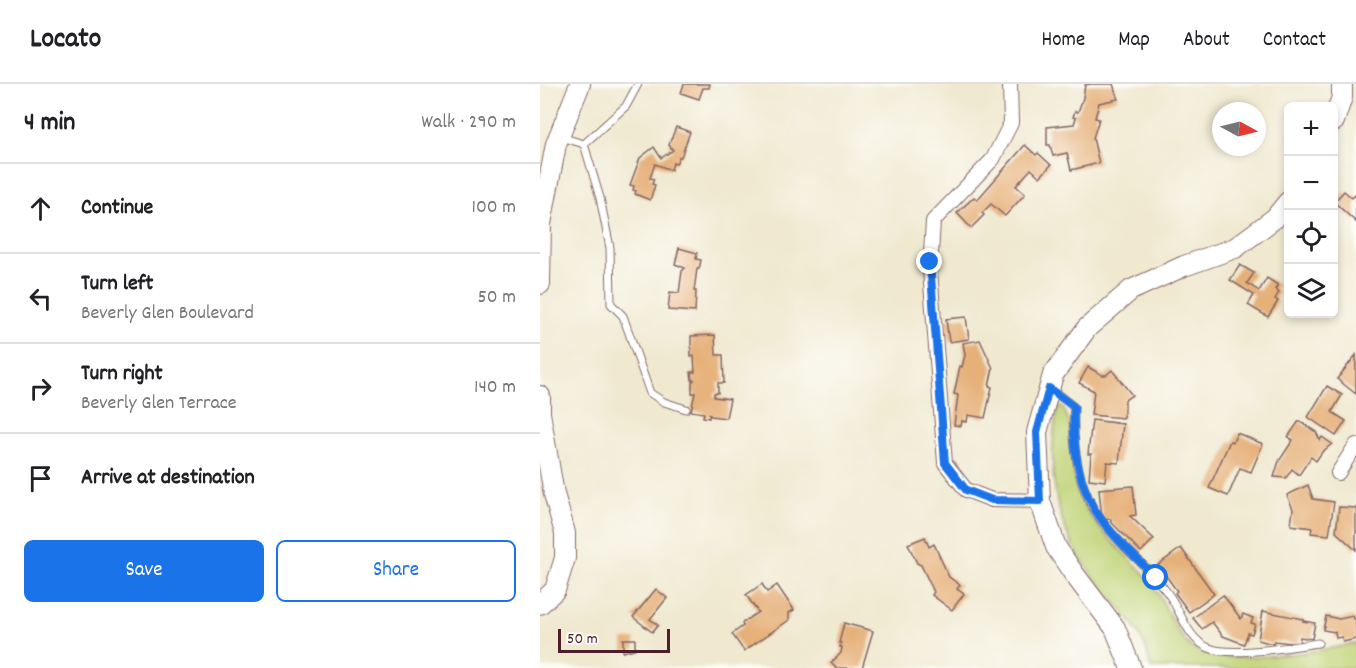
<!DOCTYPE html>
<html lang="en">
<head>
<meta charset="utf-8">
<style>
	body { margin:0; font-family:Dekko,sans-serif; background:#f6f6f6; color:#202124 }
	.controls { position:absolute; right:18px; top:18px; display:grid; overflow:hidden; border-radius:9px; box-shadow:0 3px 9px #0003 }
	.controls button { width:54px; height:54px; display:grid; place-items:center; padding:0; border:0; border-bottom:2px solid #e0e0e0; background:#fff; color:#202124; font:30px sans-serif }
	.compass { position:absolute; left:672px; top:18px; width:54px; height:54px; border-radius:50%; background:#fff; box-shadow:0 3px 9px #0003; rotate:97deg }
	.scale { position:absolute; left:18px; bottom:15px; width:112px; box-sizing:border-box; padding-left:6px; border:3px solid #4a1f2b; border-top:0; font-size:16px; line-height:21px; white-space:nowrap; color:#4a1f2b; -webkit-text-stroke:4px #fdfcf7; paint-order:stroke }
	.stop { position:absolute; width:18px; height:18px; margin:-14px; border:4px solid #1a73e8; border-radius:50%; background:#fff }
	.stop.end { background:#1a73e8; border-color:#fff; box-shadow:0 2px 6px #0008 }
	.list { margin:0; padding:0; list-style:none }
	h2 { display:flex; justify-content:space-between; align-items:center; height:78px; margin:0; padding:0 24px; font-size:26px }
	h2 small { font-size:20px; font-weight:400; color:#757577 }
	.list li { display:grid; grid-template-columns:39px 1fr auto; gap:18px; align-items:center; box-sizing:border-box; height:90px; padding:0 24px; border-top:2px solid #e0e0e0 }
	.list b { display:block; font-size:22px; white-space:nowrap }
	.list p { margin:0; font-size:20px; white-space:nowrap; color:#757577 }
	.list em { font-size:20px; font-style:normal; color:#757577 }
	.actions { display:flex; gap:12px; padding:18px 24px }
	.actions a { flex:1; padding:14px 0; border:2px solid #1a73e8; border-radius:9px; text-align:center; font-size:21px; color:#1a73e8 }
	.actions .main { background:#1a73e8; color:#fff }
	.icon { flex:none; width:33px; height:33px; fill:none; stroke:currentColor; stroke-width:2; stroke-linecap:round; stroke-linejoin:round }
	.map { position:relative; flex:none; width:816px; height:584px; overflow:hidden }
	header { display:flex; align-items:center; gap:36px; box-sizing:border-box; height:84px; padding:0 30px; background:#fff; border-bottom:2px solid #e0e0e0 }
	header strong { font-size:28px }
	nav { display:flex; gap:33px; margin-inline-start:auto; font-size:21px }
	main { display:flex }
	aside { flex:1; background:#fff }
	.map>svg:first-child { display:block }
	.green { fill:#c0d376; stroke:#857950; stroke-width:1.5 }
	.building { fill:#e6b079 }
	.lines { fill:none; stroke-linecap:round; stroke-linejoin:round }
	.lane-casing { stroke:#846665; stroke-width:9 }
	.street-casing { stroke:#846665; stroke-width:16 }
	.secondary-casing { stroke:#846665; stroke-width:22 }
	.lane { stroke:#fff; stroke-width:7 }
	.street { stroke:#fff; stroke-width:14 }
	.secondary { stroke:#fff; stroke-width:20 }
	.route { stroke:#1a73e8; stroke-width:8 }
</style>
</head>
<body>
<header>
<strong>Locato</strong>
<nav><a>Home</a><a>Map</a><a>About</a><a>Contact</a></nav>
</header>
<main>
<aside>
<h2>4 min<small>Walk · 290 m</small></h2>
<ul class="list">
<li><svg class="icon" aria-label="ahead" viewBox="0 0 24 24"><path d="M12 20V5M6 11l6-6 6 6"/></svg><div><b>Continue</b></div><em>100 m</em></li>
<li><svg class="icon" aria-label="left" viewBox="0 0 24 24"><path d="M17 20v-9H6M10 6l-5 5 5 5"/></svg><div><b>Turn left</b><p>Beverly Glen Boulevard</p></div><em>50 m</em></li>
<li><svg class="icon" aria-label="right" viewBox="0 0 24 24"><path d="M7 20v-9h11M14 6l5 5-5 5"/></svg><div><b>Turn right</b><p>Beverly Glen Terrace</p></div><em>140 m</em></li>
<li><svg class="icon" aria-label="arrive" viewBox="0 0 24 24"><path d="M6 21V4h12l-3 4 3 4H6"/></svg><div><b>Arrive at destination</b></div></li>
</ul>
<div class="actions"><a class="main">Save</a><a>Share</a></div>
</aside>
<div class="map">
<svg width="816" height="584" viewBox="0 0 816 584">
	<rect width="100%" height="100%" fill="#fdfcf7"/>
	<filter id="ink" filterUnits="userSpaceOnUse"><feTurbulence type="fractalNoise" baseFrequency=".0167" numOctaves="2"/><feDisplacementMap in="SourceGraphic" scale="12" xChannelSelector="R" yChannelSelector="G"/><feConvolveMatrix kernelMatrix="1 2 1 2 8 2 1 2 1" color-interpolation-filters="sRGB"/></filter>
	<filter id="wash" filterUnits="userSpaceOnUse"><feTurbulence type="fractalNoise" baseFrequency=".008" numOctaves="4" result="noise"/><feDisplacementMap in="SourceGraphic" scale="24" xChannelSelector="R" yChannelSelector="G"/><feGaussianBlur stdDeviation="1.35" result="paint"/><feColorMatrix in="noise" values="0 0 0 0 0 0 0 0 0 0 0 0 0 0 0 0 0 1.4 0 .05"/><feComposite in="paint" operator="in"/></filter>
	<g filter="url(#wash)">
		<rect width="100%" height="100%" fill="#f0e9d0"/>
		<path class="green" d="M518,323H522C537,344 529,381 537,407C548,440 582,465 605,491C623,510 634,549 651,563C679,584 782,567 816,559V584H611C609,577 608,569 605,562C594,536 567,510 550,488C513,440 506,381 518,323Z"/>
		<g id="blocks">
			<g class="building">
				<path d="M144,0H170L169,4H163L159,15L141,9Z"/>
				<path d="M551,0H573L578,15L559,19L555,34L559,35L553,54L559,79L531,86L527,69L513,72L510,61H507V43L534,40L536,34L533,33L535,27L538,28L543,14L545,1Z"/>
				<path d="M136,43L150,48L141,73H139L136,80L133,79L131,86L115,80L110,94L114,95L112,100L115,101L110,116L95,110L96,107L93,106L94,102L90,101L100,74L114,63L121,74L133,66L129,61Z"/>
				<path d="M485,61L496,71L498,69L511,81L500,93L491,85L476,102L485,110L465,132L451,120L442,129L444,131L431,144L417,129L434,113L437,116Z"/>
				<path d="M804,107L812,114L816,110V138L794,118Z"/>
				<path d="M139,164L157,169L156,175L161,176L159,185H157L154,207H156L155,228L128,226L130,208L139,209L142,187L145,184L135,180Z"/>
				<path d="M700,181L714,189L707,199L719,207L727,194L738,201L735,205L739,208L735,215L738,217L728,233L708,221L714,211L690,196Z"/>
				<path d="M426,233L429,255L409,258L406,235Z"/>
				<path d="M175,251L176,271H183L184,299H178V309H174V313L190,315L186,334L171,332L169,330V334L163,333L164,329L151,327L155,309H152V298L154,296H152L151,288H155L154,272L151,273V252Z"/>
				<path d="M440,256L453,284L449,302L452,303L445,334L428,331L427,338L422,337L421,342L414,341L418,311L414,310L420,282L422,283L425,271L423,259Z"/>
				<path d="M816,271V310L797,295Z"/>
				<path d="M548,283L562,291H566L572,286L592,311L585,316L584,334L551,331L554,307L539,299Z"/>
				<path d="M787,302L802,311L792,328L806,337L796,352L768,333Z"/>
				<path d="M552,336L583,340L579,379L567,378L565,397L549,395L551,370H548Z"/>
				<path d="M759,337L776,348L780,356L782,353L792,360L782,368L776,377L771,373L759,391L752,385L746,394L734,393L739,377L753,356L748,353Z"/>
				<path d="M697,349L723,360L711,388L700,384L688,412L669,404L690,357L693,358Z"/>
				<path d="M768,401L773,415L794,418L789,451L771,449L772,444L751,441L753,425L747,411Z"/>
				<path d="M593,402L596,431L590,432L614,455L601,468L571,438V435L562,436L559,405Z"/>
				<path d="M799,423L816,424V466L796,448Z"/>
				<path d="M385,453L389,463L394,460L409,493L420,501L417,505L424,510L412,526L392,511L394,508L381,481L377,479L368,460Z"/>
				<path d="M641,464L674,510L649,528L635,509L637,507L618,481Z"/>
				<path d="M222,500L227,508L237,501L254,526L249,529V536L204,567L192,550L203,542L202,539L218,528L206,511Z"/>
				<path d="M116,505L127,514L110,535L118,541L112,548L93,533Z"/>
				<path d="M683,511L701,535L703,530L713,534L711,539L715,540L712,550L708,549L704,560L683,552L672,538L662,545L653,534Z"/>
				<path d="M723,527L763,535V537L775,539L772,555L760,553L759,560L734,557L733,560L718,556Z"/>
				<path d="M786,532L799,535L813,532L814,535L816,534V555L803,558L802,553L796,554L795,548L783,546Z"/>
				<path d="M304,539L333,547L322,584H296L291,579L301,569L302,563H300L301,559H299Z"/>
				<path d="M83,555H95V565L83,568Z"/>
			</g>
		</g>
	</g>
	<g filter="url(#ink)">
		<use href="#blocks" fill-opacity="0" stroke="#846665" stroke-width="1.5"/>
		<g class="lines">
			<g class="lane-casing">
				<g id="lane">
					<path d="M21,53L44,60L60,114L70,164L71,220L83,232L110,309L124,318L146,325"/>
					<path d="M44,60L86,22L98,0"/>
					<path d="M511,305L534,323C532,364 538,407 564,440C584,465 610,484 629,511C642,529 647,555 669,564C691,573 753,563 778,559"/>
				</g>
			</g>
			<g class="street-casing">
				<g id="street">
					<path d="M470,0L471,39L453,75L393,137L390,186L405,379L426,406L452,416L500,417"/>
					<path d="M798,389L816,361"/>
				</g>
			</g>
			<g class="secondary-casing">
				<g id="secondary">
					<path d="M794,37L802,13V0"/>
					<path d="M0,200L1,140L16,60L40,0"/>
					<path d="M0,312V329L14,410L25,449V474L15,506L0,520"/>
					<path d="M591,584L575,544L534,490L516,463L500,417L497,348L513,291L547,244L591,206L644,182L695,164L735,134L748,118"/>
				</g>
			</g>
			<use href="#lane" class="lane"/>
			<use href="#street" class="street"/>
			<use href="#secondary" class="secondary"/>
		</g>
	</g>
	<g class="lines" filter="url(#ink)">
		<path class="route" d="M390,178L405,379L426,406L452,416L500,417L497,348L509,304L534,323C532,364 538,406 564,439C579,459 599,476 616,494"/>
	</g>
</svg>
<div class="controls">
<button>+</button>
<button>−</button>
<button><svg class="icon" aria-label="locate" viewBox="0 0 24 24"><circle cx="12" cy="12" r="6"/><path d="M12 2v4M12 18v4M2 12h4M18 12h4"/></svg></button>
<button><svg class="icon" aria-label="layers" viewBox="0 0 24 24"><path d="M12 4l9 5-9 5-9-5zM3 14l9 5 9-5"/></svg></button>
</div>
<svg class="compass" viewBox="-18 -18 36 36"><path d="M0-13l5 13h-10z" fill="#e53935"/><path d="M0 13l5-13h-10z" fill="#757577"/></svg>
<div class="scale">50 m</div>
<div class="stop" style="left:616px;top:494px"></div>
<div class="stop end" style="left:390px;top:178px"></div>
</div>
</main>
</body>
</html>
